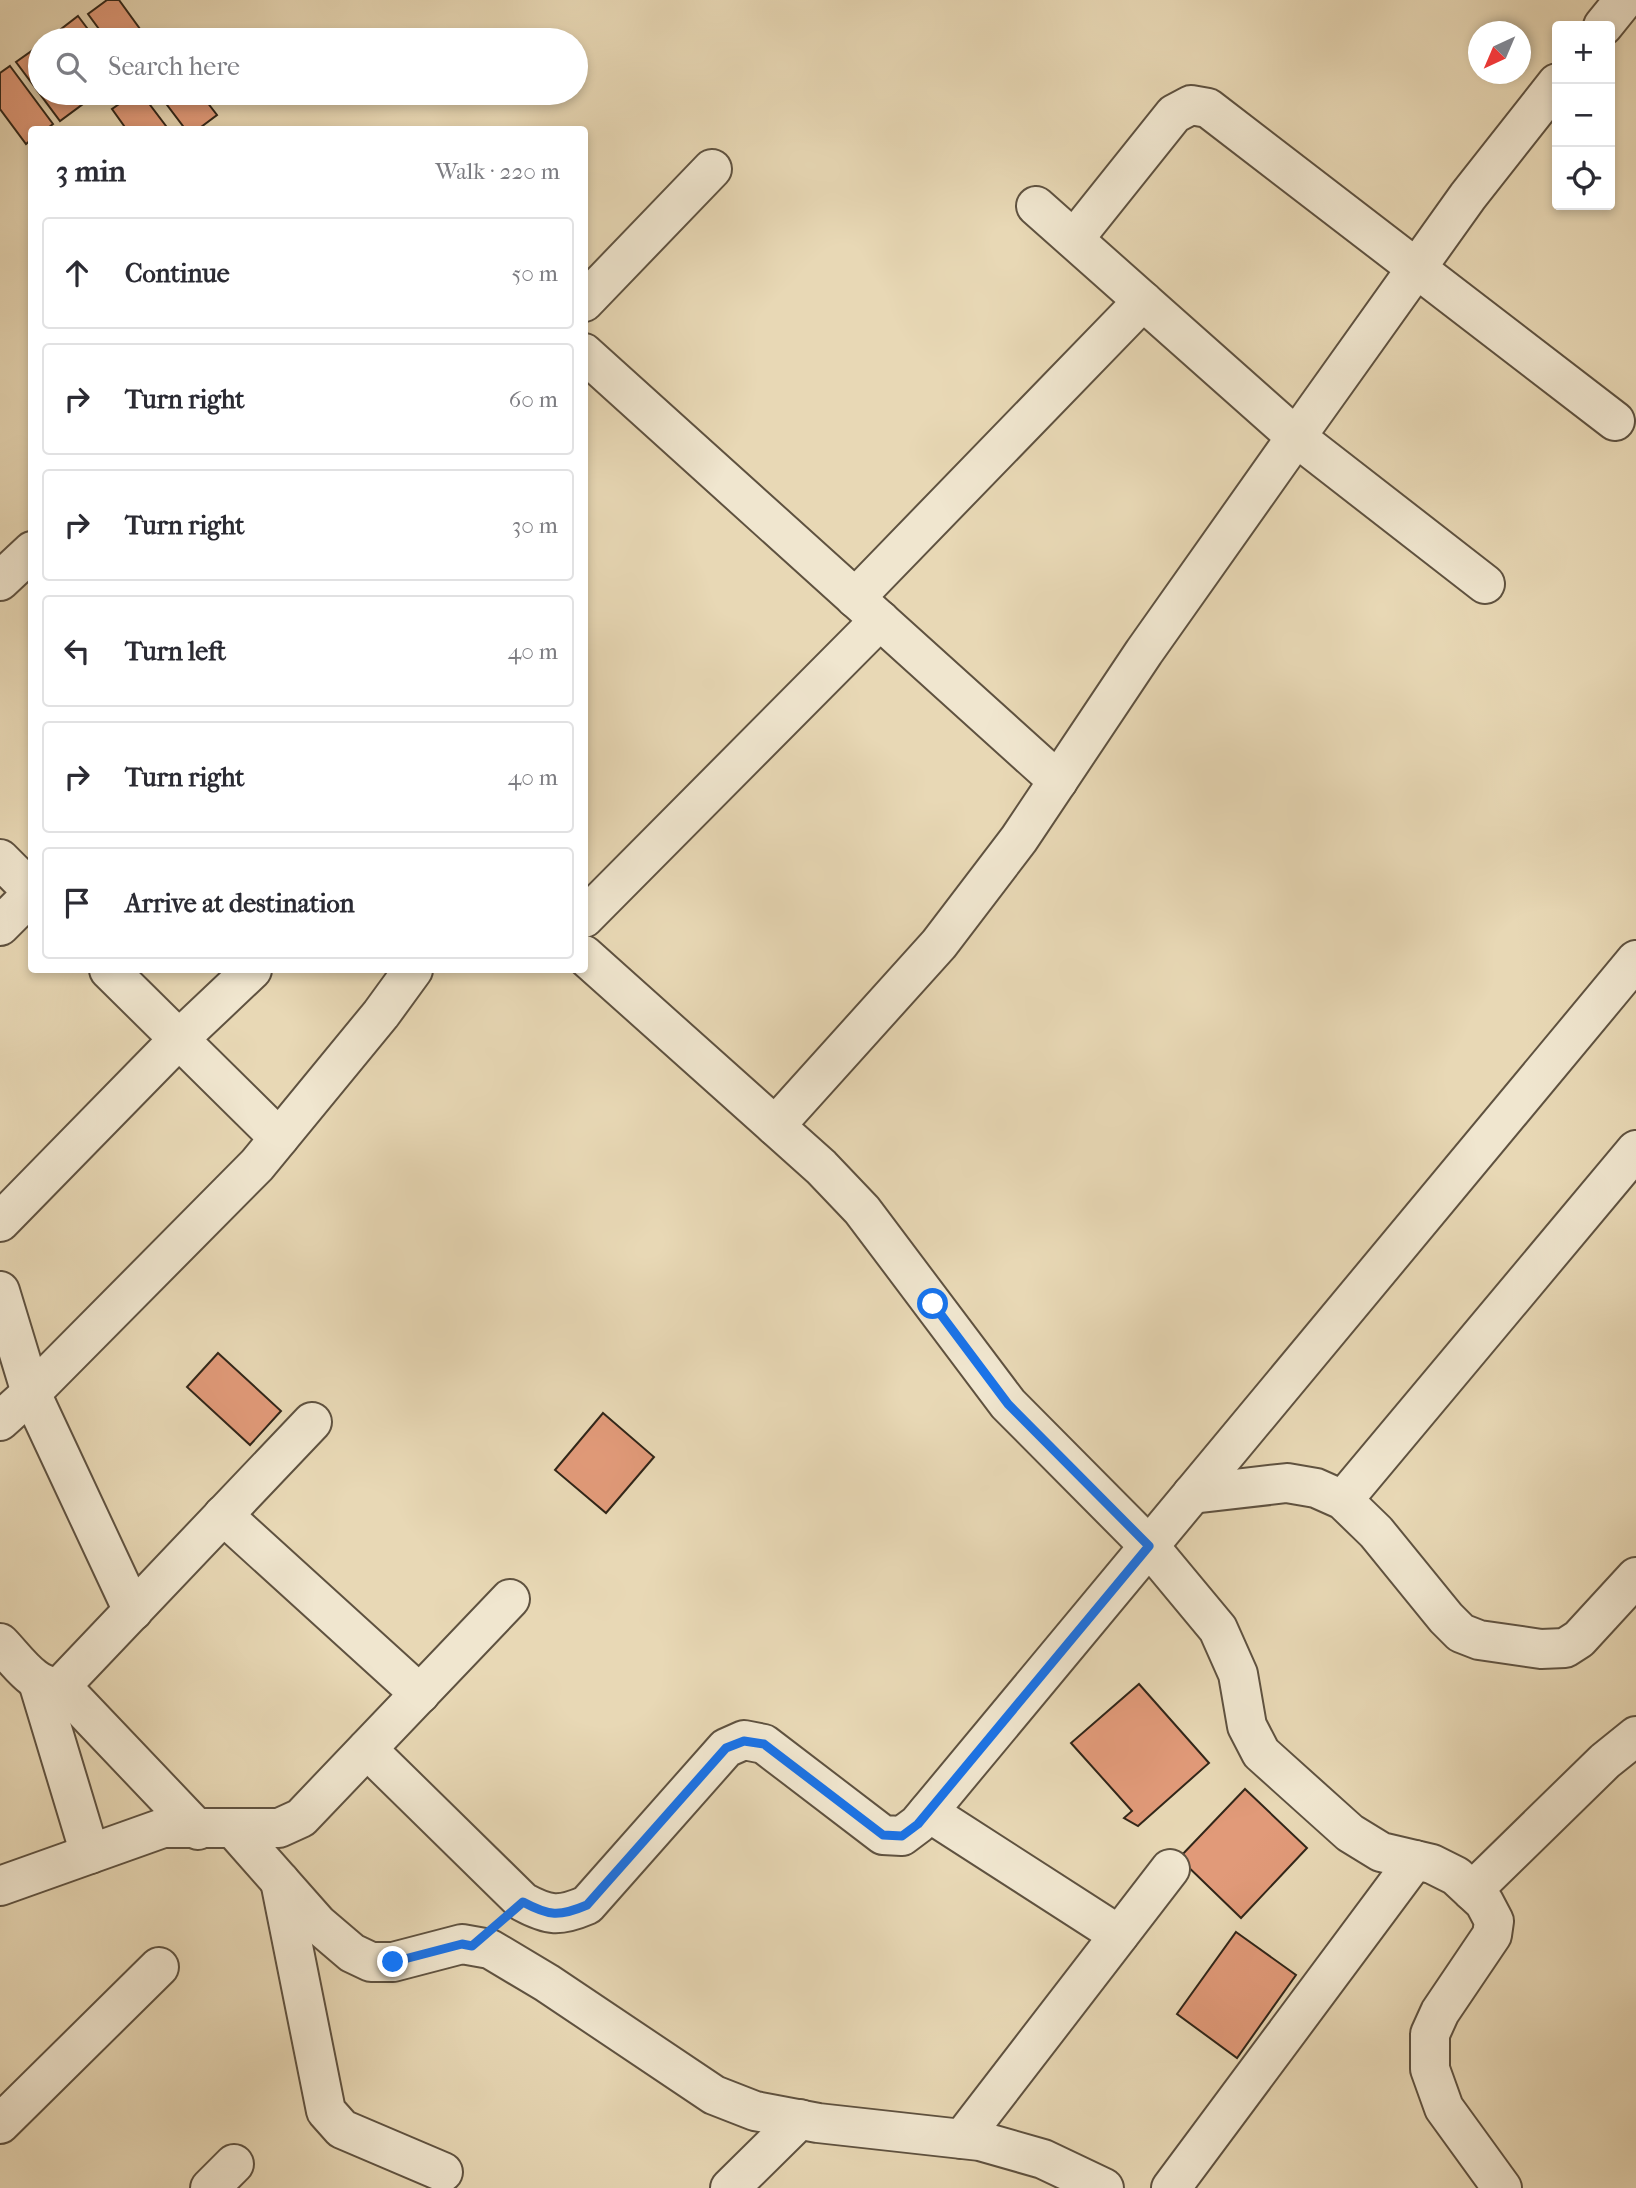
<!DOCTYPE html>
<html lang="en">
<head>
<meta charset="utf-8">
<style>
	body { margin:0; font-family:"IM FELL French Canon",serif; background:#f7f7f7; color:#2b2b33 }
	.controls { position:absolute; right:21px; top:21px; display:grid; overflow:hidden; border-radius:7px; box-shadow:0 4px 10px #0003 }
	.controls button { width:63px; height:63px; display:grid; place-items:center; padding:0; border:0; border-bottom:2px solid #e1e1e2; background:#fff; color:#2b2b33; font:35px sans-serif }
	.compass { position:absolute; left:1468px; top:21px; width:63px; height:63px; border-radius:50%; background:#fff; box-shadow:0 4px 10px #0003; rotate:224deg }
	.stop { position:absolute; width:21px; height:21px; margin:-16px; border:5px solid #1a73e8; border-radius:50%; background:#fff }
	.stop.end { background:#1a73e8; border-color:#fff; box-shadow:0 2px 7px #0008 }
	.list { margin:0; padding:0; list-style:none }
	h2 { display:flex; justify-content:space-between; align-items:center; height:91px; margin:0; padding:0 28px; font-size:30px }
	h2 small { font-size:23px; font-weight:400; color:#7c7c81 }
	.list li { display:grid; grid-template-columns:46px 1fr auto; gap:21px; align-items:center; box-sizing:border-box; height:112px; margin:0 14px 14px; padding:0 14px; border:2px solid #e1e1e2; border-radius:7px }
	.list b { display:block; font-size:26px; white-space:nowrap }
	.list em { font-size:23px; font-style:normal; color:#7c7c81 }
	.icon { flex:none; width:38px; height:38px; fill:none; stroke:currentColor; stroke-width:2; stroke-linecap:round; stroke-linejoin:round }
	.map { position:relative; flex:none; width:1636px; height:2188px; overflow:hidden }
	.search { position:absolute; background:#fff; box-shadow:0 4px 10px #0003; left:28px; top:28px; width:560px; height:77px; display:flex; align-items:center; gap:18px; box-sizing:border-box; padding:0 24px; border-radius:38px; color:#7c7c81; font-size:26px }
	.panel { position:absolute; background:#fff; box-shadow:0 4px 10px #0003; left:28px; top:126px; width:560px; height:847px; border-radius:7px }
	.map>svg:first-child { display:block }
	.building { fill:#e19a79; stroke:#312619; stroke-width:2 }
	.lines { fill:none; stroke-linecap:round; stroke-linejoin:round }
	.minor-casing { stroke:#5f5240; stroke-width:42 }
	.minor { stroke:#f0e6cf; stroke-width:38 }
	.route { stroke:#1a73e8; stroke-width:9 }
</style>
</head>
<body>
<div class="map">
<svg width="1636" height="2188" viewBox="0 0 1636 2188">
	<rect width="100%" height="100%" fill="#e8d8b5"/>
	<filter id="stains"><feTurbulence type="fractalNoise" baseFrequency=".00286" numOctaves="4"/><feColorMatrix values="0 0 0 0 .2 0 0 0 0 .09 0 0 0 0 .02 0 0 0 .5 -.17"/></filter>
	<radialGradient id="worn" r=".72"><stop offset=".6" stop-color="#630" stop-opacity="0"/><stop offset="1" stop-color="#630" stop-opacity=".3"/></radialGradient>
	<g class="building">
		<path d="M107,0H119L148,40H107L88,14Z"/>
		<path d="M78,16L96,40H55L52,36Z"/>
		<path d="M40,45V93H80L87,101L60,121L16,62Z"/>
		<path d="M10,66L53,124L45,130H32V139L26,144L0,109V73Z"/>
		<path d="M135,93H141L169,130H127L112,109Z"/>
		<path d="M158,93H200L217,115L197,130H186Z"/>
		<path d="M218,1353L281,1411L250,1445L187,1387Z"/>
		<path d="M603,1413L654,1457L606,1513L555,1470Z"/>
		<path d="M1139,1684L1209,1763L1138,1826L1124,1818L1132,1811L1071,1743Z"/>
		<path d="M1245,1789L1307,1848L1241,1918L1179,1858Z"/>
		<path d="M1236,1932L1296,1975L1237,2058L1177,2014Z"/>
	</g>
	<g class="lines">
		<g class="minor-casing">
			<g id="minor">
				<path d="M1603,26L1624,0"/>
				<path d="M1036,206L1296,437L1485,584"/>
				<path d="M1074,239L1174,114L1191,105L1208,108L1615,421"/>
				<path d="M584,302L712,169"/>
				<path d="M584,353L1058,781"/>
				<path d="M0,581L32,551"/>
				<path d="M855,598L1143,301"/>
				<path d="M0,859L32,891"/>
				<path d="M584,918L880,620"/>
				<path d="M0,926L32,894"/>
				<path d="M584,955L821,1167L862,1210L1008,1404L1149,1546L1218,1629L1238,1674L1247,1726L1261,1753L1350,1833L1381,1852L1432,1864L1456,1876L1484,1902L1494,1921L1492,1935L1440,2012L1430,2034V2069L1444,2108L1502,2188"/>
				<path d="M109,970L279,1138"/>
				<path d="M775,1126L939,944L1019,839L1144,652L1296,437L1468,196L1557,83"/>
				<path d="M0,1222L178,1040L252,970"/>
				<path d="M0,1291L31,1393L133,1611"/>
				<path d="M0,1421L31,1393L257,1165L381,1014L413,970"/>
				<path d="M1192,1494L1287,1483L1316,1488L1343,1500L1376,1532L1446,1618L1461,1633L1479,1640L1541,1649L1565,1648L1579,1639L1636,1577"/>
				<path d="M1343,1500L1636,1150"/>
				<path d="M223,1515L420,1694"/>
				<path d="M0,1643C16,1659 36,1691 61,1686L312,1422"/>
				<path d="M38,1682L90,1854"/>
				<path d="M61,1686L198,1830"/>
				<path d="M367,1749L523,1902C549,1916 559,1917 587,1905L726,1748L744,1740L764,1744L883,1835L902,1836L918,1824L1636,960"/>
				<path d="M928,1812L1119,1935"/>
				<path d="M233,1828L318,1924L352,1953L371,1962H393L462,1944L490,1949L547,1983L714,2095L755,2111L818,2123L980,2141L1043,2159L1104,2188"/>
				<path d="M280,1881L326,2111L342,2129L443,2172"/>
				<path d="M0,1886L163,1828H279L301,1818L510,1599"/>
				<path d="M1472,1891L1605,1761L1636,1736"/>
				<path d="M0,2124L159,1967"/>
				<path d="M962,2139L1170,1869"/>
				<path d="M210,2188L234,2164"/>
				<path d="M730,2188L800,2119"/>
				<path d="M1171,2188L1415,1860"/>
			</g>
		</g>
		<use href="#minor" class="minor"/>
	</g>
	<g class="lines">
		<path class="route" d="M393,1962L462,1944L472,1946L523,1902C549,1916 559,1917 587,1905L726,1748L744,1741L764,1744L883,1835L902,1836L918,1824L1149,1546L1008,1404L933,1304"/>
	</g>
	<rect width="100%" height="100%" filter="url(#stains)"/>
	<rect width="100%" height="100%" fill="url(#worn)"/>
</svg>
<div class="controls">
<button>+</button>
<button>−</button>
<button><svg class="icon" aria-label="locate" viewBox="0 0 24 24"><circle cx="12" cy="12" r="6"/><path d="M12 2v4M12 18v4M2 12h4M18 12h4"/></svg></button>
</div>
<svg class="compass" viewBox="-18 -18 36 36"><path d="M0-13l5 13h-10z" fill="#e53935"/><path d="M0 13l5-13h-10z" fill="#7c7c81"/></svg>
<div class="stop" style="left:933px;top:1304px"></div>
<div class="stop end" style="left:393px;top:1962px"></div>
<div class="search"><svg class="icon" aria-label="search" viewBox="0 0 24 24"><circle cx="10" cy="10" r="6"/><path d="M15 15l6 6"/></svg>Search here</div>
<section class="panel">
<h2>3 min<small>Walk · 220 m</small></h2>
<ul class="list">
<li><svg class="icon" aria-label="ahead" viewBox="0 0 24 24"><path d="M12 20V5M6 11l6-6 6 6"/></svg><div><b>Continue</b></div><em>50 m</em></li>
<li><svg class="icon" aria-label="right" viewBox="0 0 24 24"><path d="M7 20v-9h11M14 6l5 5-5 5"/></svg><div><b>Turn right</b></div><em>60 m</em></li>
<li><svg class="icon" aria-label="right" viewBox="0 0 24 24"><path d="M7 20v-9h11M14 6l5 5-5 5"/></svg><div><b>Turn right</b></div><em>30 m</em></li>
<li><svg class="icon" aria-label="left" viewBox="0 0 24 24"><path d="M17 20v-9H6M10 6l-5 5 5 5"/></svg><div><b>Turn left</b></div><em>40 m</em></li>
<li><svg class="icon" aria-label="right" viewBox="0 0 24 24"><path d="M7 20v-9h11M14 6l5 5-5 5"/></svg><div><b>Turn right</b></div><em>40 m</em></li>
<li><svg class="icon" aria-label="arrive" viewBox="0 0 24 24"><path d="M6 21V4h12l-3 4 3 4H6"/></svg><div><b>Arrive at destination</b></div></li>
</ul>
</section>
</div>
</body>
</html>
